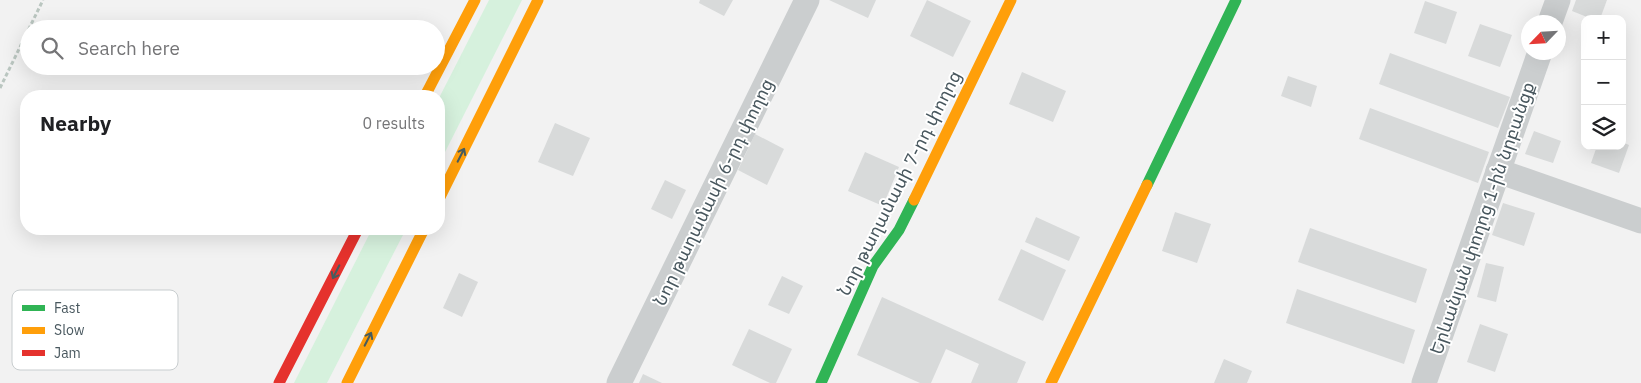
<!DOCTYPE html>
<html lang="en">
<head>
<meta charset="utf-8">
<style>
	body { margin:0; font-family:"IBM Plex Sans","Noto Sans Armenian",sans-serif; background:#f2f2f2; color:#202124 }
	.controls { position:absolute; right:15px; top:15px; display:grid; overflow:hidden; border-radius:10px; box-shadow:0 5px 20px #0002 }
	.controls button { width:45px; height:45px; display:grid; place-items:center; padding:0; border:0; border-bottom:1px solid #e0e0e0; background:#fff; color:#202124; font:25px sans-serif }
	.compass { position:absolute; left:1521px; top:15px; width:45px; height:45px; border-radius:50%; background:#fff; box-shadow:0 5px 20px #0002; rotate:245deg }
	.list { margin:0; padding:0; list-style:none }
	h2 { display:flex; justify-content:space-between; align-items:center; height:65px; margin:0; padding:0 20px; font-size:21px }
	h2 small { font-size:16px; font-weight:400; color:#757577 }
	.icon { flex:none; width:28px; height:28px; fill:none; stroke:currentColor; stroke-width:2; stroke-linecap:round; stroke-linejoin:round }
	.map { position:relative; flex:none; width:1641px; height:383px; overflow:hidden }
	.search { position:absolute; background:#fff; box-shadow:0 5px 20px #0002; left:20px; top:20px; width:425px; height:55px; display:flex; align-items:center; gap:12px; box-sizing:border-box; padding:0 18px; border-radius:28px; color:#757577; font-size:19px }
	.panel { position:absolute; background:#fff; box-shadow:0 5px 20px #0002; left:20px; top:90px; width:425px; height:145px; border-radius:20px }
	.map>svg:first-child { display:block }
	.green { fill:#d6f1dd }
	.building { fill:#d8dada }
	.lines { fill:none; stroke-linecap:round; stroke-linejoin:round }
	.path { stroke:#bac6c0; stroke-width:3; stroke-dasharray:4 2.5; stroke-linecap:butt }
	.street { stroke:#cbcecf; stroke-width:25 }
	.fast { stroke:#30b455; stroke-width:11 }
	.slow { stroke:#ff9f0a; stroke-width:11 }
	.jam { stroke:#e5322d; stroke-width:11 }
	.oneway { stroke:#475c5e }
	.labels { text-anchor:middle; dominant-baseline:central; stroke-width:4; stroke-linejoin:round; paint-order:stroke }
	.street-label { font-size:18px; fill:#48575e; stroke:#fff }
	.key { fill:#fff; stroke:#c8cdcf; stroke-width:1 }
	.key-label { font-size:14px; fill:#48575e }
</style>
</head>
<body>
<div class="map">
<svg width="1641" height="383" viewBox="0 0 1641 383">
	<rect width="100%" height="100%" fill="#f2f2f2"/>
	<g class="green">
		<path d="M489,0H522L439,164V98Z"/>
		<path d="M372,229H406L327,383H294Z"/>
	</g>
	<g class="building">
		<path d="M700,0H733L724,16L699,3Z"/>
		<path d="M829,0H876L868,18Z"/>
		<path d="M927,0L971,21L953,57L910,36Z"/>
		<path d="M1576,0H1607L1600,19H1592L1572,11Z"/>
		<path d="M1425,1L1457,12L1446,44L1414,33Z"/>
		<path d="M1480,24L1512,35L1500,67L1468,56Z"/>
		<path d="M1390,53L1510,97L1498,128L1379,84Z"/>
		<path d="M1022,72L1066,91L1053,122L1009,104Z"/>
		<path d="M1288,76L1317,86L1311,107L1281,96Z"/>
		<path d="M1370,108L1489,152L1478,183L1359,139Z"/>
		<path d="M555,123L590,138L573,176L538,162Z"/>
		<path d="M1534,131L1561,141L1553,163L1525,154Z"/>
		<path d="M755,134L784,149L767,185L738,170Z"/>
		<path d="M1622,142L1629,145L1619,173L1591,163L1597,146H1622Z"/>
		<path d="M865,152L899,167L883,206L848,191Z"/>
		<path d="M665,180L686,190L672,219L651,209Z"/>
		<path d="M1503,203L1535,213L1524,246L1492,235Z"/>
		<path d="M1175,212L1211,224L1197,263L1162,251Z"/>
		<path d="M1036,217L1080,237L1069,261L1025,242Z"/>
		<path d="M1310,228L1427,269L1416,303L1298,262Z"/>
		<path d="M1021,249L1066,270L1043,321L998,300Z"/>
		<path d="M1486,263L1504,267L1496,302L1477,297Z"/>
		<path d="M459,273L478,282L462,317L443,308Z"/>
		<path d="M782,276L803,286L789,314L768,305Z"/>
		<path d="M1297,289L1415,330L1404,364L1286,323Z"/>
		<path d="M882,297L1026,362L1017,383H971L979,364L946,349L931,383H920L857,355Z"/>
		<path d="M1480,324L1508,334L1495,372L1467,362Z"/>
		<path d="M749,329L792,349L776,383H770L732,365Z"/>
		<path d="M1224,359L1252,371L1247,383H1214Z"/>
		<path d="M643,374L662,383H639Z"/>
	</g>
	<g class="lines">
		<path class="path" d="M0,88L43,0"/>
		<g class="street">
			<path d="M1550,22L1558,0"/>
			<path d="M1498,171L1641,221"/>
			<path d="M619,383L807,0"/>
			<path d="M1424,383L1540,52"/>
		</g>
		<g class="fast">
			<path d="M1147,185L1236,0"/>
			<path d="M821,383L873,266L899,230L914,200"/>
		</g>
		<g class="slow">
			<path d="M425,96L475,0"/>
			<path d="M439,199L538,0"/>
			<path d="M914,200L1011,0"/>
			<path d="M347,383L424,229"/>
			<path d="M1051,383L1147,185"/>
		</g>
		<path class="jam" d="M279,383L358,229"/>
	</g>
	<defs><path id="oneway-shaft" d="M-6 0H5M1.5-3L5.5 0L1.5 3" fill="none" stroke-width="1.6" stroke-linecap="round" stroke-linejoin="round" transform="scale(1.25)"/></defs>
	<g class="oneway">
		<use href="#oneway-shaft" transform="translate(461 155) rotate(-63)"/>
		<use href="#oneway-shaft" transform="translate(336 272) rotate(117)"/>
		<use href="#oneway-shaft" transform="translate(368 339) rotate(-63)"/>
	</g>
	<g class="labels">
		<g class="street-label">
			<text transform="translate(899 183) rotate(-63)">Նոր թաղամասի 7-րդ փողոց</text>
			<text transform="translate(713 192) rotate(-64)">Նոր թաղամասի 6-րդ փողոց</text>
			<text transform="translate(1482 218) rotate(-71)">Երևանյան փողոց 1-ին նրբանցք</text>
		</g>
	</g>
	<rect x="12" y="290" width="166" height="80" rx="8" class="key"/>
	<rect x="22" y="305" width="23" height="6" fill="#30b455"/>
	<rect x="22" y="327" width="23" height="7" fill="#ff9f0a"/>
	<rect x="22" y="350" width="23" height="6" fill="#e5322d"/>
	<g class="key-label">
		<text x="54" y="313">Fast</text>
		<text x="54" y="335">Slow</text>
		<text x="54" y="358">Jam</text>
	</g>
</svg>
<div class="controls">
<button>+</button>
<button>−</button>
<button><svg class="icon" aria-label="layers" viewBox="0 0 24 24"><path d="M12 4l9 5-9 5-9-5zM3 14l9 5 9-5"/></svg></button>
</div>
<svg class="compass" viewBox="-18 -18 36 36"><path d="M0-13l5 13h-10z" fill="#e53935"/><path d="M0 13l5-13h-10z" fill="#757577"/></svg>
<div class="search"><svg class="icon" aria-label="search" viewBox="0 0 24 24"><circle cx="10" cy="10" r="6"/><path d="M15 15l6 6"/></svg>Search here</div>
<section class="panel">
<h2>Nearby<small>0 results</small></h2>
<ul class="list">
</ul>
</section>
</div>
</body>
</html>
